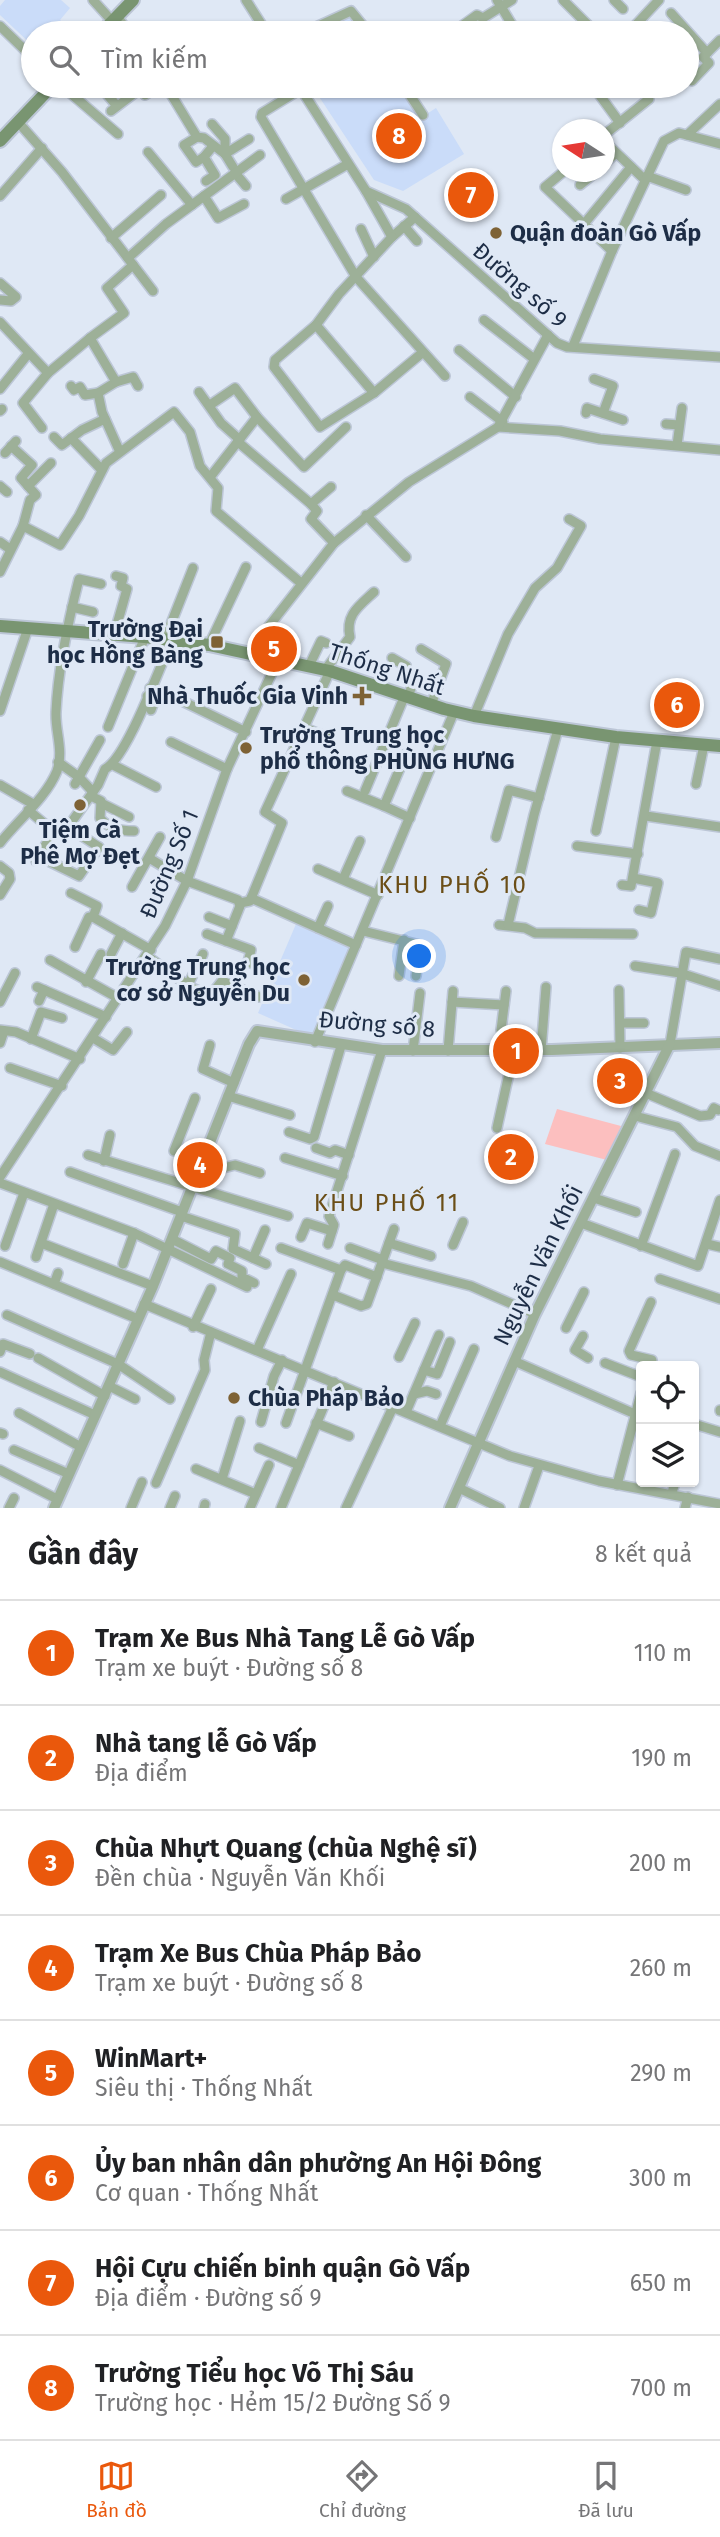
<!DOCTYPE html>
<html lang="vi">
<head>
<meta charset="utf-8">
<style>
	body { margin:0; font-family:"Fira Sans",sans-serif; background:#f2f2f2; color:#202124 }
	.controls { position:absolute; right:21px; bottom:21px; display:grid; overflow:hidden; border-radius:7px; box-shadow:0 2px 5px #0004 }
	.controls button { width:63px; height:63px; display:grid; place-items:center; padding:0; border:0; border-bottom:2px solid #e0e0e0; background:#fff; color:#202124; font:35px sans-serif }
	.compass { position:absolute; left:552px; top:119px; width:63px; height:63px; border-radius:50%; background:#fff; box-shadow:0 2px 5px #0004; rotate:282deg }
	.you { position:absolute; left:420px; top:957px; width:24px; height:24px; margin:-18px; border:5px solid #fff; border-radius:50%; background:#1a73e8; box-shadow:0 0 0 10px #1a73e833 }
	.badge { display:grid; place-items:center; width:46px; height:46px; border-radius:50%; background:#ea580c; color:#fff; font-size:23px; font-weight:700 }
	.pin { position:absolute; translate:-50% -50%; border:4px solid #fff; box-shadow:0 2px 7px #0006 }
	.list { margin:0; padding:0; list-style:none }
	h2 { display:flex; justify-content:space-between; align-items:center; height:91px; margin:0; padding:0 28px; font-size:30px }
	h2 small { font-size:23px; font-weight:400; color:#757577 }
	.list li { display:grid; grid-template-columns:46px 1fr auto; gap:21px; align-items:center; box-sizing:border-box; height:105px; padding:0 28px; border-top:2px solid #e0e0e0 }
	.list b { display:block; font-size:26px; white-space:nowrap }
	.list p { margin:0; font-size:23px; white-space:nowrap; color:#757577 }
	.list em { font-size:23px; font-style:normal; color:#757577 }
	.icon { flex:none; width:38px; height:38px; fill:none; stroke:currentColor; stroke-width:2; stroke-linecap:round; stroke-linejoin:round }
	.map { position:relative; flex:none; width:720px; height:1508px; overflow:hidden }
	.search { position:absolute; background:#fff; box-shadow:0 2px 5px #0004; left:21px; right:21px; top:21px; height:77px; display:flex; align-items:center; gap:18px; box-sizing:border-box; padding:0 24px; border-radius:38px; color:#757577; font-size:26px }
	.sheet { height:931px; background:#fff }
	nav { display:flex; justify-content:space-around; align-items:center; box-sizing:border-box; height:98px; border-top:2px solid #e0e0e0; background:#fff; font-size:19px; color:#757577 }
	nav a { display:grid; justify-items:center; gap:4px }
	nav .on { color:#ea580c }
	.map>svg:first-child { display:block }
	.built { fill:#cadcf9 }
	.green { fill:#fcbfbf }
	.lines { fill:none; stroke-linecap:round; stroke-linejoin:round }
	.minor-casing { stroke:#bcc6d6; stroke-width:12 }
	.tertiary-casing { stroke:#bcc6d6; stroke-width:14 }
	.secondary-casing { stroke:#bcc6d6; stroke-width:16 }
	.minor { stroke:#9db098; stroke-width:9 }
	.tertiary { stroke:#9db098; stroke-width:10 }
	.secondary { stroke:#799571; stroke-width:12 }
	.poi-dot { fill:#7e6235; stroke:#dfe8f5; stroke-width:2.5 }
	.labels { text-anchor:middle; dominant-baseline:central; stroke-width:6; stroke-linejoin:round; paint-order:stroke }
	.poi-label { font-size:23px; font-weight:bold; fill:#1d2d46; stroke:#dfe8f5; text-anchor:start }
	.street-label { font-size:23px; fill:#1d2d46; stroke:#dfe8f5 }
	.neighbourhood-label { font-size:24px; letter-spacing:2px; fill:#6b4e17; stroke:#dfe8f5 }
</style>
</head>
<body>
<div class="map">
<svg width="720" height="1508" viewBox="0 0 720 1508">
	<rect width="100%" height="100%" fill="#dfe8f5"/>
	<g class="built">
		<path d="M5,0H61L70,8L60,20L74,33H33V46L0,15V6Z"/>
		<path d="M349,14L365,33H318Z"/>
		<path d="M312,86H401L422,117L436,108L464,154L403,191L374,180Z"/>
		<path d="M296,924L350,947L312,1037L258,1013Z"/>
	</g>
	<path class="green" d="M557,1109L621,1126L607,1160L545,1144Z"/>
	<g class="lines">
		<g class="minor-casing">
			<g id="minor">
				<path d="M93,0L112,21"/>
				<path d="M246,0L267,33"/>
				<path d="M497,0L517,33"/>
				<path d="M563,0L596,33"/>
				<path d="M614,0L623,9"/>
				<path d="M671,13L707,53"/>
				<path d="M117,16L129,33"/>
				<path d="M0,26L33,58"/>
				<path d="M631,30L659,0"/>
				<path d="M303,33L351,11L369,33"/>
				<path d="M452,33L477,15L483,18L512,0"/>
				<path d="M692,81L709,63L703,57L720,40"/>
				<path d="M62,86L118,134"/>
				<path d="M100,86L117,106"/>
				<path d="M166,86L197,137L204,138L225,154L249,139"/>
				<path d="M299,86L366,191L406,209L557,343L567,347L720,357"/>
				<path d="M404,86L423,115"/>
				<path d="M593,86L620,123"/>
				<path d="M301,89L262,113L261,117L356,277L445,376"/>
				<path d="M145,95L158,86"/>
				<path d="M111,111L136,92"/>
				<path d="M18,122L62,172L153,291"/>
				<path d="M212,124L225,139V154L233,167"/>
				<path d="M604,135L649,99"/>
				<path d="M687,135L720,104"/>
				<path d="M197,137L184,145L196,162L204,157"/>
				<path d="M604,141L645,180"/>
				<path d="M148,152L192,205"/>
				<path d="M604,164L616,153"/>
				<path d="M563,172L545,187L612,251"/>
				<path d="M235,173L246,186"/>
				<path d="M647,176L686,190"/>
				<path d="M206,181L215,175L204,157L213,146"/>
				<path d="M580,185L596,172"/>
				<path d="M366,191L392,237L415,217"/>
				<path d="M0,196L42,148"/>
				<path d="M204,196L218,218L244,204"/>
				<path d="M286,199L348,164"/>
				<path d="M584,224L631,167"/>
				<path d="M404,226L417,241"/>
				<path d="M361,229L374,257"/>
				<path d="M392,237L339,294L316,325L275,360L274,367L320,427L374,393L422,353"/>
				<path d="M111,238L161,195"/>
				<path d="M128,258L166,224L260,155"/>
				<path d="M0,283L16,297L11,301L0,300"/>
				<path d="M484,320L533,358"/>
				<path d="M0,322L48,373L90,338L116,382L98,393L102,412L119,450"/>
				<path d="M316,325L374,393"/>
				<path d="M90,338L124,313L107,288L133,265"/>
				<path d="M573,346L612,251L664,141L679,133L720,144"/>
				<path d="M459,350L516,397"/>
				<path d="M594,379L613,386L603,413"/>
				<path d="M116,382L133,377L138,386"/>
				<path d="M71,386L74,390L80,387L85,395L98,393"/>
				<path d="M0,389L28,354"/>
				<path d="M199,392L221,423L240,440"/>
				<path d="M470,397L503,422"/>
				<path d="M210,405L235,388L257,417L304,467L346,427"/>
				<path d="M0,411L2,409"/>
				<path d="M586,413L587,408L623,420"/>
				<path d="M666,424L679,425"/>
				<path d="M498,427L560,431L600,439L720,450"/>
				<path d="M42,428L23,403L48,373"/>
				<path d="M54,437L62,445L82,430L105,419"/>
				<path d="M71,438L102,470"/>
				<path d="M238,442L311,504"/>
				<path d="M677,445L682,408"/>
				<path d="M11,446L32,465L21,478L36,495L30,500L23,526"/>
				<path d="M5,453L16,441"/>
				<path d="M211,476L257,417"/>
				<path d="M0,486L7,492"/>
				<path d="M28,486L51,463"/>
				<path d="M331,487L311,504L317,511L311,519L334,543"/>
				<path d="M366,515L406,557"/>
				<path d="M0,542L10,549"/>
				<path d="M0,572L23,526L60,545L79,516L106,463L174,412L190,432L200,466L218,488L216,511L301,583"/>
				<path d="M72,607L93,612"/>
				<path d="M114,635L127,589L121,586L123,578L116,576"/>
				<path d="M165,639L193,568"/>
				<path d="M209,645L246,567"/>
				<path d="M421,649L446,664L431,705"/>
				<path d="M262,654L269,626L334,543L409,482L498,427L548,335"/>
				<path d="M392,658L406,666L404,672L415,677L408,697"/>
				<path d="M309,666L321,641L326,643"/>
				<path d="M325,670L350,637C345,615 359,606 374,592"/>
				<path d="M150,688L160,693"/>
				<path d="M147,696L155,699L151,710"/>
				<path d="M176,698L246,732"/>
				<path d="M0,711L28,628"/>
				<path d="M474,716L508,634L535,588L557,568L581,526L569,519"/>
				<path d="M108,727L145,637"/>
				<path d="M305,728L329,738"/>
				<path d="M171,742L227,769"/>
				<path d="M406,754L384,806L410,818"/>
				<path d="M58,762L79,777L93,792"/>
				<path d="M113,765L156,787"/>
				<path d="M75,784L100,740"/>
				<path d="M696,784L704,745"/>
				<path d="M0,785L33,804"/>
				<path d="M347,791L384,806"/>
				<path d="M365,791L405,695"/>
				<path d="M91,796L101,801L100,818C109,829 120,831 134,831"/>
				<path d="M101,803L129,817"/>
				<path d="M28,810L53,831"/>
				<path d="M646,816L720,827"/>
				<path d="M596,831L616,737"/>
				<path d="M496,837L509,790L539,798"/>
				<path d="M0,843C18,820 46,798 57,771C64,750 55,732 56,712C58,667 68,622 79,579L101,584"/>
				<path d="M577,846L638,854"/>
				<path d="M38,856L79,876L99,847L68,827"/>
				<path d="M149,858L187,881L238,900L240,906L226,941"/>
				<path d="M36,861L58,824L68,827L98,785L105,769C127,758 160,666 172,640"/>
				<path d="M0,866L9,873L10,879L0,895"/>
				<path d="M318,869L378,895"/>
				<path d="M633,878L658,883L651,913L639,910"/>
				<path d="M343,879L360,841"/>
				<path d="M622,885L631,886L657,741"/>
				<path d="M132,887L160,837"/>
				<path d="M71,893L97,906L93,917L151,950"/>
				<path d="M251,898L356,945"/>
				<path d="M240,903L250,901L282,823L265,812L330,671"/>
				<path d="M209,917L232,926"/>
				<path d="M499,925L525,928L535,933L633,934"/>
				<path d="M508,925L534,815L558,729"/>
				<path d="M318,928L328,906"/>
				<path d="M363,931L420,945L416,976"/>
				<path d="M207,934L251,950L248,962L256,965"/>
				<path d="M75,947L89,917H93"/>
				<path d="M111,954L122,933"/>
				<path d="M147,956L190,987L210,996L222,981L259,997"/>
				<path d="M50,960L118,998"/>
				<path d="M635,966L680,973L720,986"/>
				<path d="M399,976L404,940"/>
				<path d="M86,982L101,954"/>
				<path d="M188,985L203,954"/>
				<path d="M37,987L106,1017"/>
				<path d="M619,990L620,1048"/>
				<path d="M39,1001L44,990"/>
				<path d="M0,1002L15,973"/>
				<path d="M452,1002L504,1005"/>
				<path d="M620,1023H644"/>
				<path d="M0,1030L16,1032L80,1059"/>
				<path d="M501,1030L506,991"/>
				<path d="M93,1038L113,1050L127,1032"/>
				<path d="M31,1039L41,1012L62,1018"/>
				<path d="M315,1042L454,712"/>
				<path d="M0,1043L4,1031"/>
				<path d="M670,1044L686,952L720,959"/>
				<path d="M210,1045L203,1069L234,1083"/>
				<path d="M413,1051L420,993"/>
				<path d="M448,1051L453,991"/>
				<path d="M541,1051L546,987"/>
				<path d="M10,1068L62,1086"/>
				<path d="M648,1094L700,1116L710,1115L714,1108L718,1110"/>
				<path d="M228,1096L290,1115"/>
				<path d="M635,1116L677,1127L695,1146L720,1156"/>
				<path d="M497,1128L514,1051"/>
				<path d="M289,1132L310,1139L314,1137L341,1046"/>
				<path d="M316,1148L330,1153L335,1150L349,1155"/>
				<path d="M174,1151L195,1098"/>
				<path d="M88,1155L288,1216"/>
				<path d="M285,1158L343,1176"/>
				<path d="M104,1161L110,1135"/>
				<path d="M199,1167L211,1171L235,1165L260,1173"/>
				<path d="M70,1172L182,1212"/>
				<path d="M0,1177L165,926L187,881L227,769L279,658"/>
				<path d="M0,1183L134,1233L247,1287"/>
				<path d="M594,1198L636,1212"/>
				<path d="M181,1216L235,1234L233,1249L266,1264"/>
				<path d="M581,1223L698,1266L720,1200"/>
				<path d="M301,1237L307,1223L332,1231"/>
				<path d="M172,1239L211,1259L216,1251L230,1258L228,1264L242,1271V1277L254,1283"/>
				<path d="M41,1243L153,1286"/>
				<path d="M389,1243L431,1256"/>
				<path d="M328,1244L334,1225L329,1216L382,1050"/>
				<path d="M707,1244L720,1247"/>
				<path d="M453,1245L463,1222"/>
				<path d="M5,1246L24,1193"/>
				<path d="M641,1246L675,1154"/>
				<path d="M281,1248L341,1270L286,1423"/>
				<path d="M350,1248L383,1260"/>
				<path d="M36,1257L54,1204"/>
				<path d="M253,1258L265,1230"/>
				<path d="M0,1262L138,1319"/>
				<path d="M382,1263L471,1286L535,1314"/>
				<path d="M123,1264L134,1233"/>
				<path d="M341,1270L345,1265L377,1277"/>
				<path d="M660,1279L720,1299"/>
				<path d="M54,1284L58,1273"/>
				<path d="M333,1295L361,1306L367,1304L394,1229"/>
				<path d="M144,1304L510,1456L599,1481L720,1504"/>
				<path d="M7,1315L118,1364L170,1399"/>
				<path d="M193,1327L211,1289"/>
				<path d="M566,1328L584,1292"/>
				<path d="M583,1336L575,1350L588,1358"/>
				<path d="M257,1350L291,1274"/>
				<path d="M0,1352L3,1344L30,1354"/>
				<path d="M399,1357L415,1323"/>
				<path d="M38,1358L105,1396"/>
				<path d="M514,1361L635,1414"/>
				<path d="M605,1363L641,1377"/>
				<path d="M650,1366L652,1360L631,1355L629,1351L651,1302"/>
				<path d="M424,1370L437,1374L450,1342"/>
				<path d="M0,1372L95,1415"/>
				<path d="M109,1386L135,1399"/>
				<path d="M414,1394L427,1391L436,1394"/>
				<path d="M720,1410V1411"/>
				<path d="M406,1412L439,1335"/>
				<path d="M19,1413L81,1447"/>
				<path d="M261,1422L274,1376L282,1360"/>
				<path d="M316,1423L349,1436"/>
				<path d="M694,1424L720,1432"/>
				<path d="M440,1426L474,1349"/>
				<path d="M0,1433L3,1434"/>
				<path d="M259,1448L299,1465"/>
				<path d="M14,1450L69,1474"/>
				<path d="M196,1469L256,1494"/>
				<path d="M0,1470L57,1499"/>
				<path d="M222,1479L240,1421"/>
				<path d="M156,1483L205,1370L204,1360L211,1332"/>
				<path d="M617,1485L641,1393"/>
				<path d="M459,1488L500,1508"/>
				<path d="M672,1493L675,1482"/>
				<path d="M9,1508L14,1498"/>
				<path d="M131,1508L142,1482"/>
				<path d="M170,1508L175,1496"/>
				<path d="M204,1508L205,1504"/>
				<path d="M250,1508L269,1465"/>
				<path d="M281,1508L334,1382"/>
				<path d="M346,1508L393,1407"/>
				<path d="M524,1508L539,1466"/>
				<path d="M685,1508L688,1497"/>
			</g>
		</g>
		<g class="tertiary-casing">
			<g id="tertiary">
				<path d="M54,1508L153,1286L249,1044L257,1031L382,1050H552L720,1043"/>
				<path d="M450,1508L535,1314L670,1044"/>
			</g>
		</g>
		<g class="secondary-casing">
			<g id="secondary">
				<path d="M101,33L133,0"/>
				<path d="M0,141L52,86"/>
				<path d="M0,626L145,637L209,645L330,671L444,709L474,716L616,737L720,746"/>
			</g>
		</g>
		<use href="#minor" class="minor"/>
		<use href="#tertiary" class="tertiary"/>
		<use href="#secondary" class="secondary"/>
	</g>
	<g class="poi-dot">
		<circle cx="496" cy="233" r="7"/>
		<rect x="210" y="635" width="14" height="14" rx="3.5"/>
		<path d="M358.5 685.5h7v7h7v7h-7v7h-7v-7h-7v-7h7z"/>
		<circle cx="246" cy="748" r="7"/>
		<circle cx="80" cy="805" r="7"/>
		<circle cx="304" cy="980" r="7"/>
		<circle cx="234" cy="1398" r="7"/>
	</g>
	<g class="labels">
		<g class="poi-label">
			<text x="510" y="233">Quận đoàn Gò Vấp</text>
			<text x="203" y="629" text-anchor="end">Trường Đại<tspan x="203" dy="26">học Hồng Bàng</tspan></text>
			<text x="348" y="696" text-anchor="end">Nhà Thuốc Gia Vinh</text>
			<text x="260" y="735">Trường Trung học<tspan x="260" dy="26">phổ thông PHÙNG HƯNG</tspan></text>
			<text x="80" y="830" text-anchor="middle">Tiệm Cà<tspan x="80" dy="26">Phê Mợ Đẹt</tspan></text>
			<text x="290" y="967" text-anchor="end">Trường Trung học<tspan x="290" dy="26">cơ sở Nguyễn Du</tspan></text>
			<text x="248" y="1398">Chùa Pháp Bảo</text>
		</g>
		<g class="street-label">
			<text transform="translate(520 285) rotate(41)">Đường số 9</text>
			<text transform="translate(387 669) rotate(18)">Thống Nhất</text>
			<text transform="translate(169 864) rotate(-67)">Đường Số 1</text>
			<text transform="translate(377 1024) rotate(5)">Đường số 8</text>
			<text transform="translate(538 1265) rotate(-64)">Nguyễn Văn Khối</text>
		</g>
		<g class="neighbourhood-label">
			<text x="453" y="885">KHU PHỐ 10</text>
			<text x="387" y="1203">KHU PHỐ 11</text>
		</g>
	</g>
</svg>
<div class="controls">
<button><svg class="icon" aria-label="locate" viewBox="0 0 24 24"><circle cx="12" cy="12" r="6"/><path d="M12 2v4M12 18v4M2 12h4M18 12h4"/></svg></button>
<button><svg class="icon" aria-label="layers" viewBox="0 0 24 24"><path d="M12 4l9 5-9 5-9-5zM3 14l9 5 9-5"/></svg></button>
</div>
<svg class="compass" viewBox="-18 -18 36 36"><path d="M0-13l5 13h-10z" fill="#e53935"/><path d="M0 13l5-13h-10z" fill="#757577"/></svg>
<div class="you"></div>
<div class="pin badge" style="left:516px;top:1051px">1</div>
<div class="pin badge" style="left:511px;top:1157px">2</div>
<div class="pin badge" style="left:620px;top:1081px">3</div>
<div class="pin badge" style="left:200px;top:1165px">4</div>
<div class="pin badge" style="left:274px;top:649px">5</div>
<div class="pin badge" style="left:677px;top:705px">6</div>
<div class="pin badge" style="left:471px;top:195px">7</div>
<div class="pin badge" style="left:399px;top:136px">8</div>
<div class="search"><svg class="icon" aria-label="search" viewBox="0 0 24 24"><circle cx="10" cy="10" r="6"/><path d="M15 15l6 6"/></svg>Tìm kiếm</div>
</div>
<section class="sheet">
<h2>Gần đây<small>8 kết quả</small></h2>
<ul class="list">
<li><span class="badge">1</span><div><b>Trạm Xe Bus Nhà Tang Lễ Gò Vấp</b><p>Trạm xe buýt · Đường số 8</p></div><em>110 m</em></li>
<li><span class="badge">2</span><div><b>Nhà tang lễ Gò Vấp</b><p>Địa điểm</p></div><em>190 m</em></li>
<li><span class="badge">3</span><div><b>Chùa Nhựt Quang (chùa Nghệ sĩ)</b><p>Đền chùa · Nguyễn Văn Khối</p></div><em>200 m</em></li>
<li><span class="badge">4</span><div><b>Trạm Xe Bus Chùa Pháp Bảo</b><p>Trạm xe buýt · Đường số 8</p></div><em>260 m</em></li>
<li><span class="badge">5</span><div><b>WinMart+</b><p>Siêu thị · Thống Nhất</p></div><em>290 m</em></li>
<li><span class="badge">6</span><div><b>Ủy ban nhân dân phường An Hội Đông</b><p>Cơ quan · Thống Nhất</p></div><em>300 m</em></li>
<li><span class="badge">7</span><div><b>Hội Cựu chiến binh quận Gò Vấp</b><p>Địa điểm · Đường số 9</p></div><em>650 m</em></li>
<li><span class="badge">8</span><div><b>Trường Tiểu học Võ Thị Sáu</b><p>Trường học · Hẻm 15/2 Đường Số 9</p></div><em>700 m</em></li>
</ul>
</section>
<nav>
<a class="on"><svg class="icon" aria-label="map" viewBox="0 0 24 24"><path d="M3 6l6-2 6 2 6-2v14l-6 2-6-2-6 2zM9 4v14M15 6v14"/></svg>Bản đồ</a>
<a><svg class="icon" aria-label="directions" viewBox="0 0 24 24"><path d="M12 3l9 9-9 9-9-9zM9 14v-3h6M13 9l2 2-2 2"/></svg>Chỉ đường</a>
<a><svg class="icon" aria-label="saved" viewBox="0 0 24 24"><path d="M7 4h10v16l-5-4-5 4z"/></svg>Đã lưu</a>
</nav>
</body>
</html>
